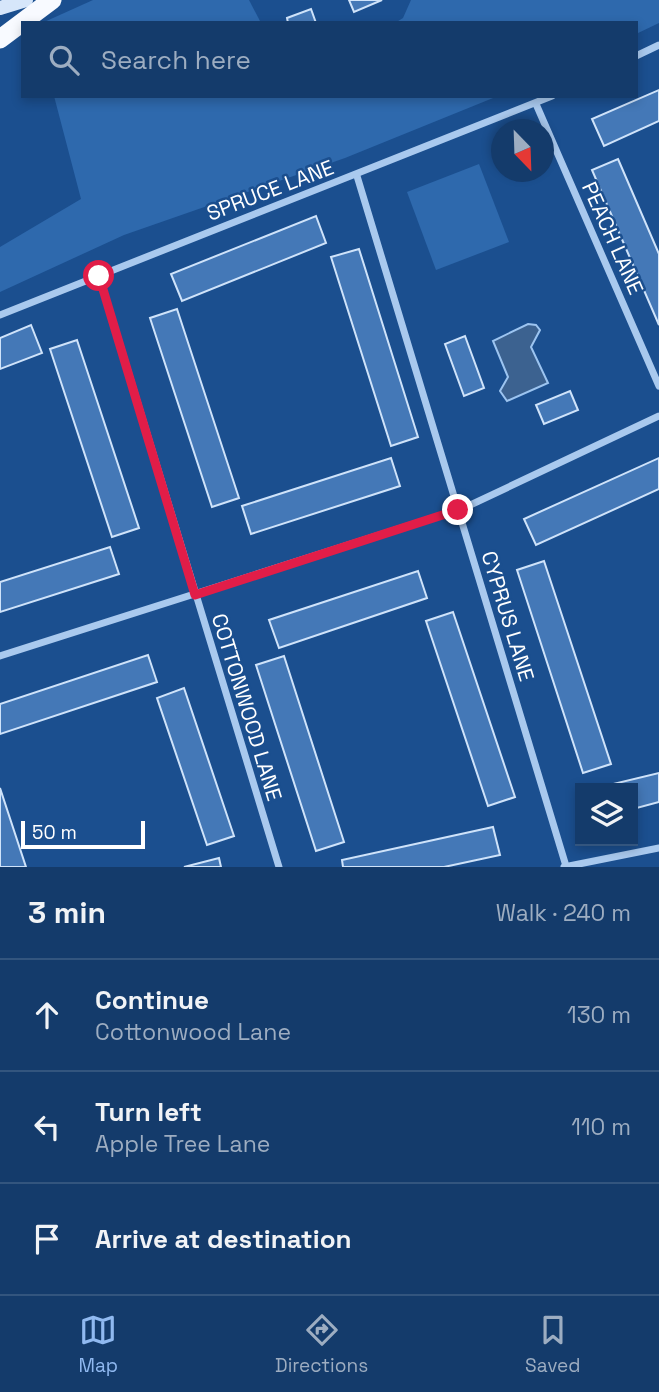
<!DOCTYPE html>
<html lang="en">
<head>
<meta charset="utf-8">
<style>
	body { margin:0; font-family:"Space Grotesk",sans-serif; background:#1d4271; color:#f1f3f6 }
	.controls { position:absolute; right:21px; bottom:21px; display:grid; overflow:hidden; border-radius:0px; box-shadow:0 4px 10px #0003 }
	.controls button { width:63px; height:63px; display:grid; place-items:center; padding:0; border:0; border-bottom:2px solid #33557e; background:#143b6b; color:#f1f3f6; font:35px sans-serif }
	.compass { position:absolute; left:491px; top:119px; width:63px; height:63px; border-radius:50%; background:#143b6b; box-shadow:0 4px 10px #0003; rotate:157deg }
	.scale { position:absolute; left:21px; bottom:18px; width:124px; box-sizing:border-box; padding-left:7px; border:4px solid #fff; border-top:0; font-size:19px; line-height:24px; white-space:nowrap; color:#fff; -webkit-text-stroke:5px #1b4f8f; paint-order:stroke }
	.stop { position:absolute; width:21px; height:21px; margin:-16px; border:5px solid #e11d48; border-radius:50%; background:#fff }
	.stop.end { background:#e11d48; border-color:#fff; box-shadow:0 2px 7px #0008 }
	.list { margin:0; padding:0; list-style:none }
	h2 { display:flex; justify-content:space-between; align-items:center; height:91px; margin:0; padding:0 28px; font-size:30px }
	h2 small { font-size:23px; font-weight:400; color:#9dadc1 }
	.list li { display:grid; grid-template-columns:46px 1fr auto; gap:21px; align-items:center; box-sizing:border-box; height:112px; padding:0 28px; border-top:2px solid #33557e }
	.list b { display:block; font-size:26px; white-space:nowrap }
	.list p { margin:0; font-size:23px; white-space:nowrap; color:#9dadc1 }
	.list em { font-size:23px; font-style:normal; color:#9dadc1 }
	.icon { flex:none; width:38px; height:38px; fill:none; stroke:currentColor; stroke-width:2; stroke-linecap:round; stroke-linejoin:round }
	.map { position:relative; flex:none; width:659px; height:867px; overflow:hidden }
	.search { position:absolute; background:#143b6b; box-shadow:0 4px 10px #0003; left:21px; right:21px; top:21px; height:77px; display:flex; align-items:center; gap:18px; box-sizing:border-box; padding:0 24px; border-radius:0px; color:#9dadc1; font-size:26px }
	.sheet { height:427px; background:#143b6b }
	nav { display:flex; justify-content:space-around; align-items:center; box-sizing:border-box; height:98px; border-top:2px solid #33557e; background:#143b6b; font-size:19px; color:#9dadc1 }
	nav a { display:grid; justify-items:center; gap:4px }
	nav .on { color:#90b9f0 }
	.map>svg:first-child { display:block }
	.green { fill:#2e69ad }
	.water { fill:#3c6290; stroke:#9cc4f0; stroke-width:2 }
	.building { fill:#4478b7; stroke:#cfe3fa; stroke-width:2 }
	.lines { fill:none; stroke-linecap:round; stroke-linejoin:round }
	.minor { stroke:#a9c9ee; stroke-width:7 }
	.secondary { stroke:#d6e6fa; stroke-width:14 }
	.trunk { stroke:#f8faff; stroke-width:19 }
	.route { stroke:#e11d48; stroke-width:9 }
	.labels { text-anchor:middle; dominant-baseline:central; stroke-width:5; stroke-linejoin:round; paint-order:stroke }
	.street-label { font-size:21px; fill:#fff; stroke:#1b4f8f }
</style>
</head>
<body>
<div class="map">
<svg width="659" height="867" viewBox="0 0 659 867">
	<rect width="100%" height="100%" fill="#1b4f8f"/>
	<g class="green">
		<path d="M93,0H249L261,23H42Z"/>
		<path d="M411,0H659V23L636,34V23H395L403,18Z"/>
		<path d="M54,96H498L345,158L124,235L0,292V247L81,199Z"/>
		<path d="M479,164L509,242L436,270L407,192Z"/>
	</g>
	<path class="water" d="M528,324L536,325L540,330L531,347L548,383L507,401L500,391L508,377L493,341Z"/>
	<g class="building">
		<path d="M349,0H382L354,12Z"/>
		<path d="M311,9L316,23H288L287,18Z"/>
		<path d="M659,90V121L604,146L592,119Z"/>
		<path d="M618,159L659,254V325L592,170Z"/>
		<path d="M316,216L326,243L182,301L171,274Z"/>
		<path d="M359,249L418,437L391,446L331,257Z"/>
		<path d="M177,309L239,498L212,507L150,318Z"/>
		<path d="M31,325L42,353L0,369V338Z"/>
		<path d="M465,336L484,388L464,396L445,344Z"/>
		<path d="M77,340L139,528L112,537L50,349Z"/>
		<path d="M570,391L578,410L544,424L536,405Z"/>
		<path d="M391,458L400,486L251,534L242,506Z"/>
		<path d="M659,458V489L536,545L524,519Z"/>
		<path d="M110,547L119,574L0,612V582Z"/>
		<path d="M544,561L611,764L583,773L517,570Z"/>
		<path d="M418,571L427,598L279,648L269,620Z"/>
		<path d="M453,612L515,797L488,806L426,621Z"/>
		<path d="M148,655L157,682L0,734V704Z"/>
		<path d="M284,656L344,842L316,851L256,665Z"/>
		<path d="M184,688L234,836L207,845L157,698Z"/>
		<path d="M659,773V802L633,809V788H609V785Z"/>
		<path d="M0,788L26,867H0Z"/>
		<path d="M493,827L500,855L444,867H343L342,860Z"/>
		<path d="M219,858L221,867H184Z"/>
	</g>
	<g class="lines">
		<g class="minor">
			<path d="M636,56L659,45"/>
			<path d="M536,104L659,386"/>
			<path d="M357,176L566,866"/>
			<path d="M99,276L279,867"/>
			<path d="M0,315L552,96"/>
			<path d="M0,656L464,508L659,416"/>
			<path d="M564,867L659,848"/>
		</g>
		<path class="secondary" d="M0,8L26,0"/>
		<path class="trunk" d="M0,39L52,0"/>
	</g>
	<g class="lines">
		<path class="route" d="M99,276L195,595L458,510"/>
	</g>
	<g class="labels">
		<g class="street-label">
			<text transform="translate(270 190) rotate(-21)">SPRUCE LANE</text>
			<text transform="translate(613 238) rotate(66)">PEACH LANE</text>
			<text transform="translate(508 616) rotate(73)">CYPRUS LANE</text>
			<text transform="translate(247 707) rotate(73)">COTTONWOOD LANE</text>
		</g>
	</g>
</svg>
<div class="controls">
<button><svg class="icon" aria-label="layers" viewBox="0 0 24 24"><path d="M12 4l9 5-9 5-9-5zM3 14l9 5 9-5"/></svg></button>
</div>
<svg class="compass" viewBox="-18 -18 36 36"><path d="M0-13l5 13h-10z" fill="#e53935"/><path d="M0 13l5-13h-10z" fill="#9dadc1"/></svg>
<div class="scale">50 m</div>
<div class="stop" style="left:99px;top:276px"></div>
<div class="stop end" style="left:458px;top:510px"></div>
<div class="search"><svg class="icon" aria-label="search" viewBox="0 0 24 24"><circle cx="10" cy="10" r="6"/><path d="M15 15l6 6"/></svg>Search here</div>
</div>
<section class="sheet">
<h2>3 min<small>Walk · 240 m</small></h2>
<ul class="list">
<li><svg class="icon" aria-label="ahead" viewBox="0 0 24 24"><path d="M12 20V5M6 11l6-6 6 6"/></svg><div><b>Continue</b><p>Cottonwood Lane</p></div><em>130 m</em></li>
<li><svg class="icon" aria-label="left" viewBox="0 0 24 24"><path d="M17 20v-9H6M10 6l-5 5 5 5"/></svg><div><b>Turn left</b><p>Apple Tree Lane</p></div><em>110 m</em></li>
<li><svg class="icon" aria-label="arrive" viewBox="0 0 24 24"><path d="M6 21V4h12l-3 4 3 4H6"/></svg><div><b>Arrive at destination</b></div></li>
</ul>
</section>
<nav>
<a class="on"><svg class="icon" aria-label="map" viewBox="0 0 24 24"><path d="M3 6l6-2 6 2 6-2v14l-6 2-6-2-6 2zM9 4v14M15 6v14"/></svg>Map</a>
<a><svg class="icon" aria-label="directions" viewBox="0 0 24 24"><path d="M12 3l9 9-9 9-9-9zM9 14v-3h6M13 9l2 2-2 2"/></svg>Directions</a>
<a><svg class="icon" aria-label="saved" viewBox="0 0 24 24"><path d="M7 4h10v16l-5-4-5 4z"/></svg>Saved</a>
</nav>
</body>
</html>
